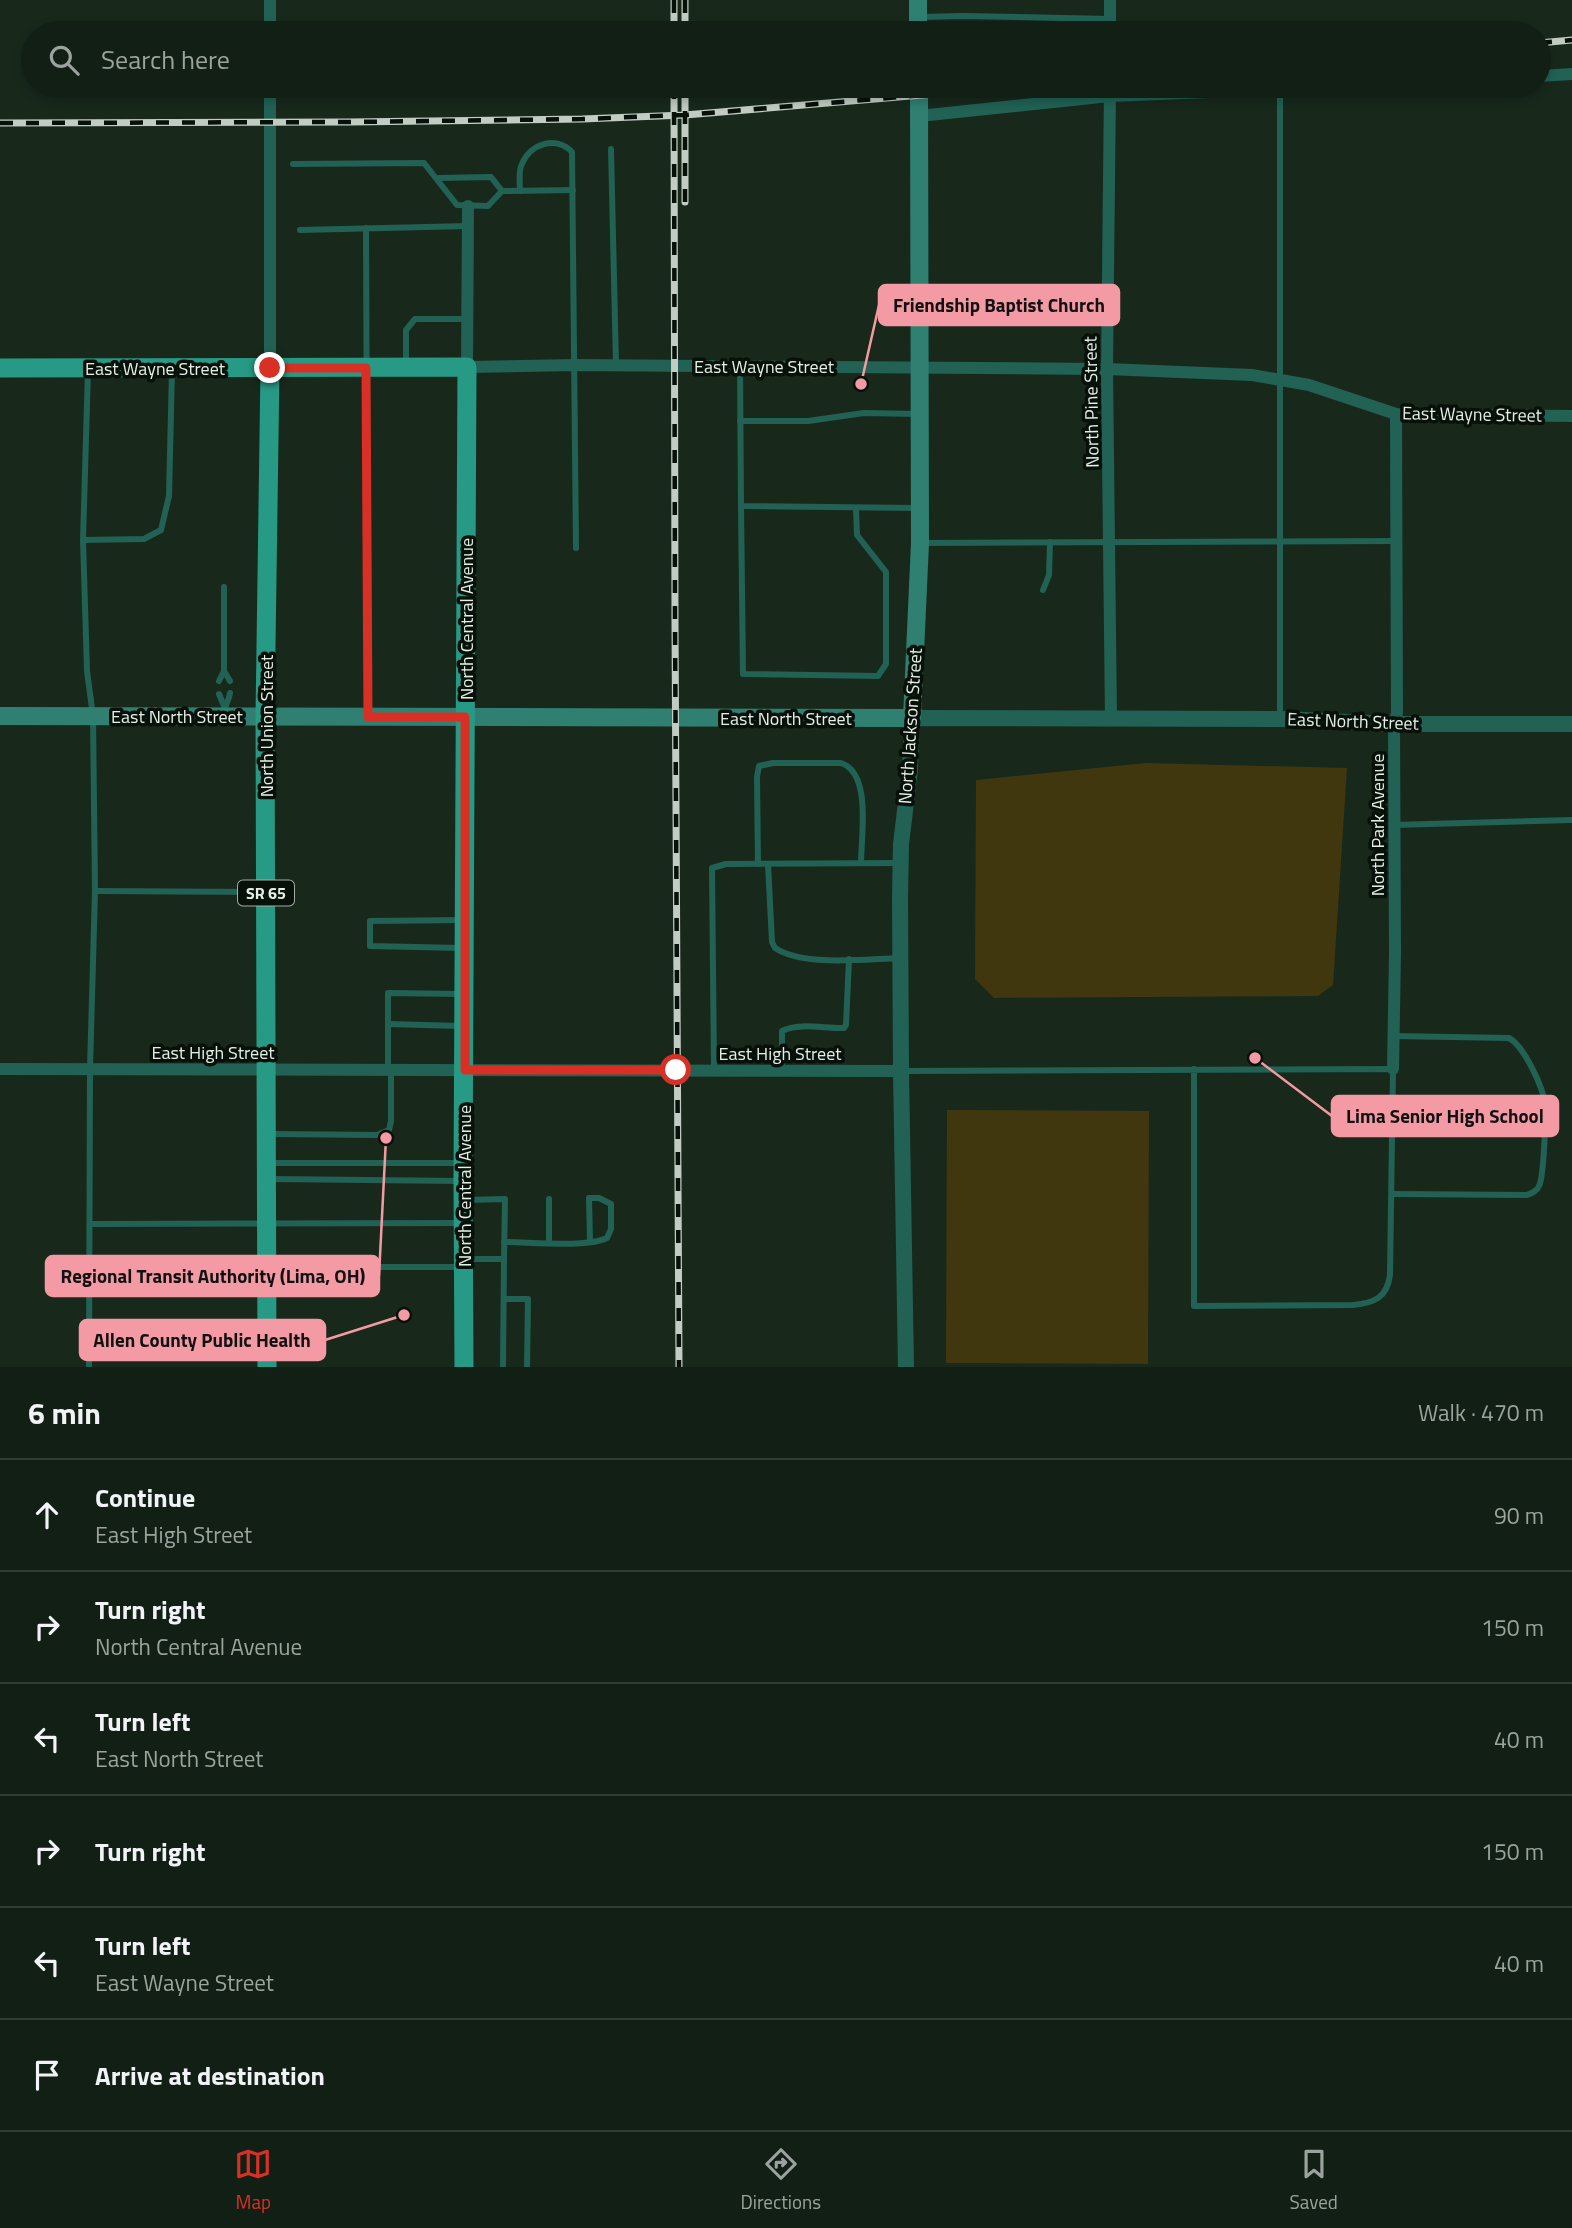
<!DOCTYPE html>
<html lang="en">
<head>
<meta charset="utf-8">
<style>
	body { margin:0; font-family:"Titillium Web",sans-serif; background:#1b271e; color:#f1f3f6 }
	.stop { position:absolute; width:21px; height:21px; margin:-16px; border:5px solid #d93025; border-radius:50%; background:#fff }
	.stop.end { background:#d93025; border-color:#fff; box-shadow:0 2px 7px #0008 }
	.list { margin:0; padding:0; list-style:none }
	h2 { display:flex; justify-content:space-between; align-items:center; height:91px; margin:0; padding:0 28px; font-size:30px }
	h2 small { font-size:23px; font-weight:400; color:#9ca2a0 }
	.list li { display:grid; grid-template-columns:46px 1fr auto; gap:21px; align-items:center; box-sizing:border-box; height:112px; padding:0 28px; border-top:2px solid #313d34 }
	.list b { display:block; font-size:26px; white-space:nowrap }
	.list p { margin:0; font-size:23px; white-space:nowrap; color:#9ca2a0 }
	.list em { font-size:23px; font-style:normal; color:#9ca2a0 }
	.icon { flex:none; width:38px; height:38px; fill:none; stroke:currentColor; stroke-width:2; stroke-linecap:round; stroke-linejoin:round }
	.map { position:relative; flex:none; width:1572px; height:1367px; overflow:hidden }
	.search { position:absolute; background:#121f15; box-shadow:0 4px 10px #0003; left:21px; right:21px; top:21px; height:77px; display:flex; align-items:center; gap:18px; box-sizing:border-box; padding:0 24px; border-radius:38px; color:#9ca2a0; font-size:26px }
	.sheet { height:763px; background:#121f15 }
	nav { display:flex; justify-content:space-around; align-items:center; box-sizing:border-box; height:98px; border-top:2px solid #313d34; background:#121f15; font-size:19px; color:#9ca2a0 }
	nav a { display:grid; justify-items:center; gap:4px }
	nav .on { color:#d93025 }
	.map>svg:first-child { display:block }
	.green { fill:#40370f }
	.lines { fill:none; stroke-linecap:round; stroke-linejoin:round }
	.service { stroke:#216255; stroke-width:6 }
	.minor { stroke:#216255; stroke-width:12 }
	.tertiary { stroke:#216255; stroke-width:16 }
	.secondary { stroke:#2f8071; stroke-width:18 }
	.primary { stroke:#279a86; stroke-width:19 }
	.rail-casing { stroke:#c1cdc3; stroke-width:7 }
	.rail { stroke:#08100a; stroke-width:4.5; stroke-dasharray:13; stroke-linecap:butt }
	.route { stroke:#d93025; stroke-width:9 }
	.labels { text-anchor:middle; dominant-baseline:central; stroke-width:7; stroke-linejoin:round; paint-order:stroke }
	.shield { fill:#08100a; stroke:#a2aca4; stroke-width:2 }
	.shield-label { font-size:16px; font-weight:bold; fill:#e4efe6 }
	.street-label { font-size:18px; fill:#e4efe6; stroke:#08100a }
	.leader { fill:none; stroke:#f49aa4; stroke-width:2.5 }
	.callout-dot { fill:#f49aa4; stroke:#08100a; stroke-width:2.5 }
	.callout { fill:#f49aa4; stroke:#f49aa4; stroke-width:2.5 }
	.callout-label { font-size:19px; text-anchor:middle; font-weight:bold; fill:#111 }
</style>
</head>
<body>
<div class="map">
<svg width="1572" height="1367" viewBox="0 0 1572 1367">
	<rect width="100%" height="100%" fill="#18291c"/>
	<g class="green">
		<path d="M1146,763L1347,768L1333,985L1318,996L994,998L975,979L976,780Z"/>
		<path d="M947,1110L1149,1111L1148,1364L946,1363Z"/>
	</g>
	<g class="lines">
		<g class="service">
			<path d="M920,17L963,16L1110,19"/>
			<path d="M1280,88V716"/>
			<path d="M611,149L616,365"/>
			<path d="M293,164L424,163L457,205L488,206L502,191L573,190"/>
			<path d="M438,178L491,177L502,191"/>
			<path d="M520,191C520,183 518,171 522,164C530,144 556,135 572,152L576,548"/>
			<path d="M366,228L368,716"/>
			<path d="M300,230L468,226"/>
			<path d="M406,366V330L415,319H468"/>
			<path d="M740,366L741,506L917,508"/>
			<path d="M88,370L83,540L87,671L93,716L95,891L90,1069L89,1367"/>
			<path d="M740,421H808L864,413L919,414"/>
			<path d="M741,506L743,674L878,676L886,664V572L857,535L856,508"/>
			<path d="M83,540L144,539L161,530L169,496L172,370"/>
			<path d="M921,543L1396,541"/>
			<path d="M1043,590L1049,575L1050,542"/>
			<path d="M224,671L230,681"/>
			<path d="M219,681L224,671V587"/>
			<path d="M219,694L224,706"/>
			<path d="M224,715C224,706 229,701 230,693"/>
			<path d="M1394,825L1572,820"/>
			<path d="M758,864L757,777L759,766L773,763H841C872,773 861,837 861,863"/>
			<path d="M768,864L772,942L775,948C804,967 865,959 899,958"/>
			<path d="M95,891L261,892"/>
			<path d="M461,948L370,946V921L463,920"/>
			<path d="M388,1024L460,1026"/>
			<path d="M388,1069V993L463,994"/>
			<path d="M714,1070L712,868L726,864L899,863"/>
			<path d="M782,1070V1031C800,1022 825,1029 844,1028L846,1025L849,959"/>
			<path d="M903,1071C1066,1070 1229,1070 1393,1069L1390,1275C1387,1298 1374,1303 1353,1305L1194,1306V1069"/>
			<path d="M270,1134L377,1135L389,1130L391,1121V1070"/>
			<path d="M270,1163H459"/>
			<path d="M270,1179L462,1181"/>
			<path d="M1392,1194L1527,1195C1532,1193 1537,1191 1539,1186C1544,1177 1546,1115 1545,1104C1543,1087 1524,1046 1509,1038L1393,1036"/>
			<path d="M549,1199V1242"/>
			<path d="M466,1200L505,1199L504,1259H466"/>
			<path d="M90,1224L459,1223"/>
			<path d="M504,1242C529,1242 587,1248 607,1238L611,1229V1204L599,1198H589L590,1242"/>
			<path d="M89,1265L267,1267H462"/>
			<path d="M504,1299H528L527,1367"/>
			<path d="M503,1367L504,1259"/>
		</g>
		<g class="minor">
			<path d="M270,33V0"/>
			<path d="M1110,33V0"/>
			<path d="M1539,76L1572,74"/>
			<path d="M270,86V368"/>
			<path d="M1110,86L1107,369L1111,719"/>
			<path d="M919,116L1110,96L1356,86"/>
			<path d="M468,206L467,367L576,365L1107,369L1252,375L1309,385L1396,414L1572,416"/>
			<path d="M0,1069L901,1071"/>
			<path d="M1393,1069L1395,953L1394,724L1397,713L1396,414"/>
		</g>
		<path class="tertiary" d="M906,1367L901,1071L900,897L901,844L910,769L912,718L1281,719L1394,724H1572"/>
		<g class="secondary">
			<path d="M918,0V33"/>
			<path d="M0,716L912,718L920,543L919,86"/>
		</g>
		<g class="primary">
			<path d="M0,368L467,367L463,1181L464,1367"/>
			<path d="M267,1367L265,716L270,368"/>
		</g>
		<g class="rail-casing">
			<g id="rail">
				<path d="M674,0V33"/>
				<path d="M685,0V33"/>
				<path d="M1539,43L1572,40"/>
				<path d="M674,86L675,622L679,1367"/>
				<path d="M0,123L349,122L582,119L685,115L1031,86"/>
				<path d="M685,202V86"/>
			</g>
		</g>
		<use href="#rail" class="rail"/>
	</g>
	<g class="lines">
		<path class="route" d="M270,368H366L368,717H465V1070H676"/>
	</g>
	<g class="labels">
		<rect class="shield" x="238" y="880.5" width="56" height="25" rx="5"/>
		<g class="shield-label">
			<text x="266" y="893">SR 65</text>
		</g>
		<g class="street-label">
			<text x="764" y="366">East Wayne Street</text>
			<text x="155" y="368">East Wayne Street</text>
			<text transform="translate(1091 402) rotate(-91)">North Pine Street</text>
			<text transform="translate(1472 414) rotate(1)">East Wayne Street</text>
			<text transform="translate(466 619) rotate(-90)">North Central Avenue</text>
			<text x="177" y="716">East North Street</text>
			<text x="786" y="718">East North Street</text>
			<text transform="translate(1353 721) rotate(2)">East North Street</text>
			<text transform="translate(266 726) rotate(-90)">North Union Street</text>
			<text transform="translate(910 726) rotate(-86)">North Jackson Street</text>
			<text transform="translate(1377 825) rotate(-90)">North Park Avenue</text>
			<text x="213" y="1052">East High Street</text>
			<text x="780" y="1053">East High Street</text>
			<text transform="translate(464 1186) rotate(-90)">North Central Avenue</text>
		</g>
	</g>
	<path class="leader" d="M861 384L879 305M1255 1058L1332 1116M386 1138L379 1276M404 1315L325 1340"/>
	<g class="callout-dot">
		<circle cx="861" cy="384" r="7"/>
		<circle cx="1255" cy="1058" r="7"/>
		<circle cx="386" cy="1138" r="7"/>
		<circle cx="404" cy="1315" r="7"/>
	</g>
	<g class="callout">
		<rect x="879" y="285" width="240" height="40" rx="7"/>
		<rect x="1332" y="1096" width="226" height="40" rx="7"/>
		<rect x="46" y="1256" width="333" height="40" rx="7"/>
		<rect x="80" y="1320" width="245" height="40" rx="7"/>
	</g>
	<g class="callout-label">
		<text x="999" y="312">Friendship Baptist Church</text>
		<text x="1445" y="1123">Lima Senior High School</text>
		<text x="213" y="1283">Regional Transit Authority (Lima, OH)</text>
		<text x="202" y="1347">Allen County Public Health</text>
	</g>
</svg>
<div class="stop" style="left:676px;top:1070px"></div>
<div class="stop end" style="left:270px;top:368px"></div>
<div class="search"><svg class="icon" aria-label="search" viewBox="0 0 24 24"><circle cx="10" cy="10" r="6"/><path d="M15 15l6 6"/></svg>Search here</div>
</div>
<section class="sheet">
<h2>6 min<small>Walk · 470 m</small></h2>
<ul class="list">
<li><svg class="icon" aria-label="ahead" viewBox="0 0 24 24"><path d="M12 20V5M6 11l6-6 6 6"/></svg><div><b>Continue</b><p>East High Street</p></div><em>90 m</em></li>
<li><svg class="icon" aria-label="right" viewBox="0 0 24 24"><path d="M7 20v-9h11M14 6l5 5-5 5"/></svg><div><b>Turn right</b><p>North Central Avenue</p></div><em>150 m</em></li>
<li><svg class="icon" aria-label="left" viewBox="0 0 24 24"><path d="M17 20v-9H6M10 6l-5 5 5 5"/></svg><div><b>Turn left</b><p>East North Street</p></div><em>40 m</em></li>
<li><svg class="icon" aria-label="right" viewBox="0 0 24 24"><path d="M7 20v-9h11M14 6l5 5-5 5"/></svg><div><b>Turn right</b></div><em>150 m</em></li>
<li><svg class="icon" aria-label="left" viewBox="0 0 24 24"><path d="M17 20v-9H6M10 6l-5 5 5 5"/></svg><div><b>Turn left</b><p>East Wayne Street</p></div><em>40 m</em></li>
<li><svg class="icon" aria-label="arrive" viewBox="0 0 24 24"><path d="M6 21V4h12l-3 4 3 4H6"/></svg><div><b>Arrive at destination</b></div></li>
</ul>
</section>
<nav>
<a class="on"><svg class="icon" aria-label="map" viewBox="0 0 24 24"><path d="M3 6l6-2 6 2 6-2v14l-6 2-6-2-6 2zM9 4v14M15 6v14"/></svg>Map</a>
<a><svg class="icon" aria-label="directions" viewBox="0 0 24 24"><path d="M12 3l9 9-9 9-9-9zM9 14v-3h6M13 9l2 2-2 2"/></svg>Directions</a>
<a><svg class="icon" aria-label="saved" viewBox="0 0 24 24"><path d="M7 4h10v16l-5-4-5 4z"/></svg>Saved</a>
</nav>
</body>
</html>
